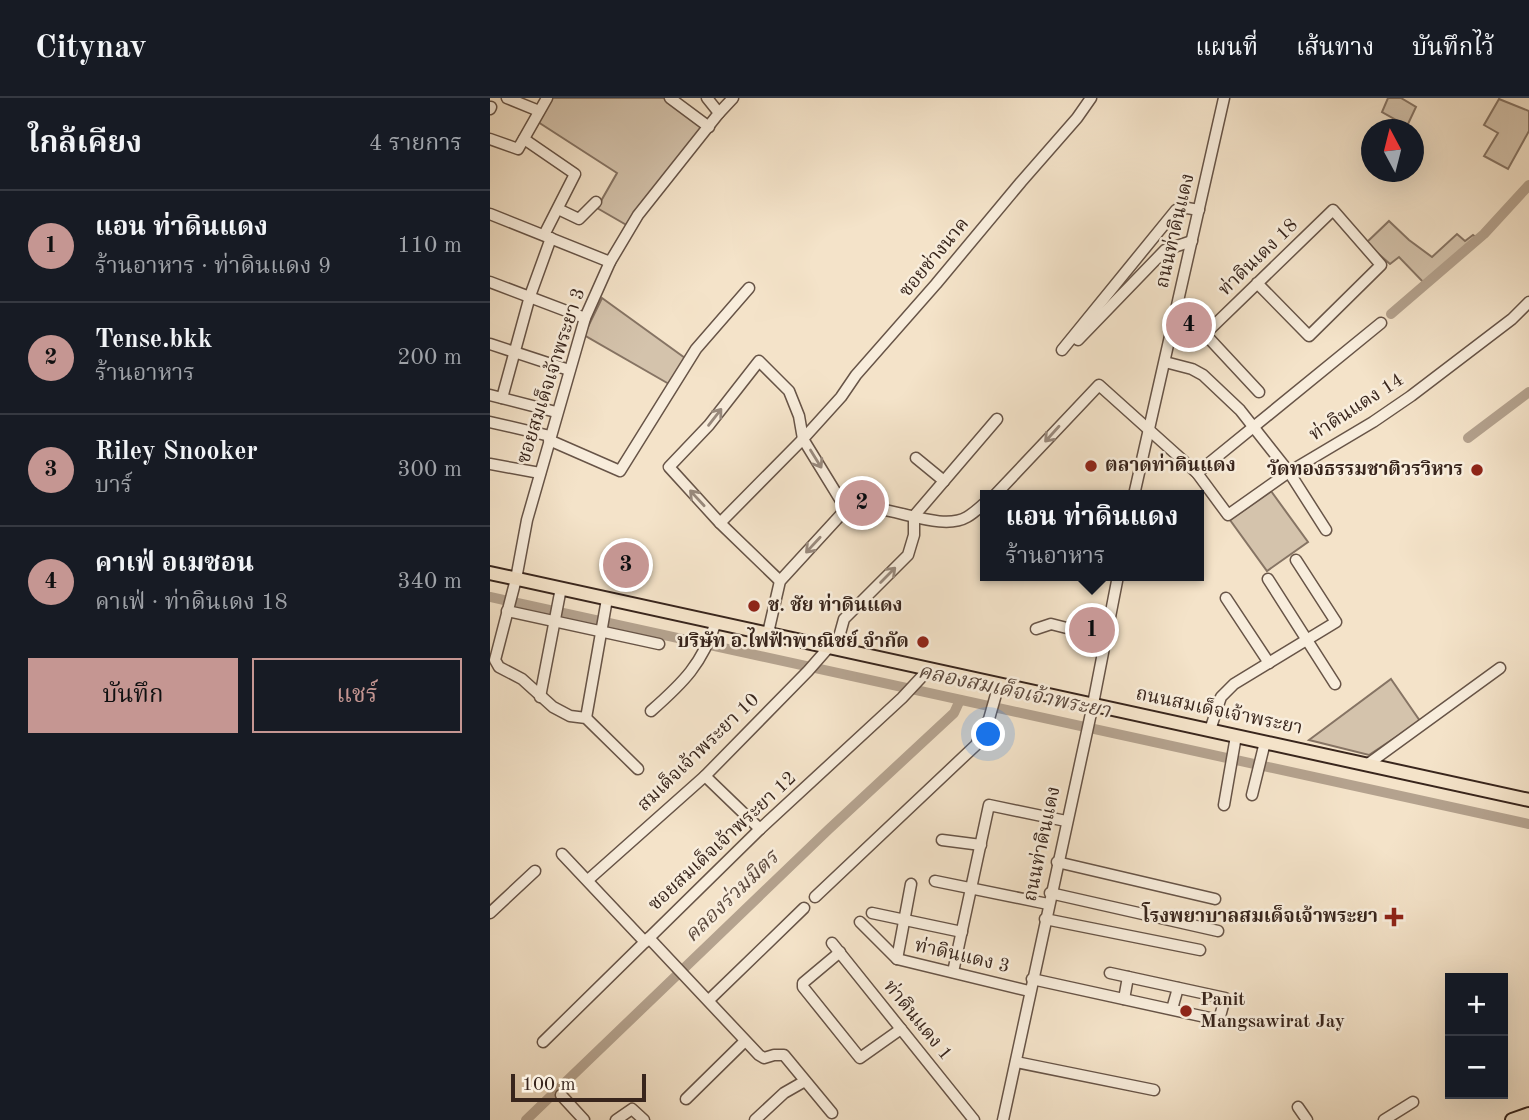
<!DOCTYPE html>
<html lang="th">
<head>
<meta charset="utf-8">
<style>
	body { margin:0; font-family:"Old Standard TT","Noto Serif Thai",serif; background:#20242c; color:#f1f3f6 }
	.controls { position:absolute; right:21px; bottom:21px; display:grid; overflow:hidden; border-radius:0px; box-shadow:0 7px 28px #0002 }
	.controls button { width:63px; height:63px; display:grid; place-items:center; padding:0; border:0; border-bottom:2px solid #363941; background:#171b24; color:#f1f3f6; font:35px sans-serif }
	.compass { position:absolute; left:871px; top:21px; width:63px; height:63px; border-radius:50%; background:#171b24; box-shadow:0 7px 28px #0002; rotate:353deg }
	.scale { position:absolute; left:21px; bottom:18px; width:135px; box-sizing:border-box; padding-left:7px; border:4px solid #38251c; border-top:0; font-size:19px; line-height:24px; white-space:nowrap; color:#38251c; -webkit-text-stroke:5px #f8eddc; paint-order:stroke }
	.you { position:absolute; left:499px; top:637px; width:24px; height:24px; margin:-18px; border:5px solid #fff; border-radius:50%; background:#1a73e8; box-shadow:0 0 0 10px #1a73e833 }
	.badge { display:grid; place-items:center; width:46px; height:46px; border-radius:50%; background:#c59692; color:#111; font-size:23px; font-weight:700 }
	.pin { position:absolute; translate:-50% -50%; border:4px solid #fff; box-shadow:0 2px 7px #0006 }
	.popup { position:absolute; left:490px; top:392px; width:224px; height:91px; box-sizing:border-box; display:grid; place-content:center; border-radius:0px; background:#171b24; filter:drop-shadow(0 2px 5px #0005); font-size:23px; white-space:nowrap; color:#9ea1a6 }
	.popup b { font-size:26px; color:#f1f3f6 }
	.popup::after { content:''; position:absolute; left:50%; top:100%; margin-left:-14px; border:14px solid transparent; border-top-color:#171b24 }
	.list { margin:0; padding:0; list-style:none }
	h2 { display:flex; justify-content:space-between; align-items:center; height:91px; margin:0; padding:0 28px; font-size:30px }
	h2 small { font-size:23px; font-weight:400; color:#9ea1a6 }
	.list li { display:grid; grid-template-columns:46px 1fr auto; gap:21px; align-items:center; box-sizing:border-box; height:112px; padding:0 28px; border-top:2px solid #363941 }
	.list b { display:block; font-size:26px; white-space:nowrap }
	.list p { margin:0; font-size:23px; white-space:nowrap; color:#9ea1a6 }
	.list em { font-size:23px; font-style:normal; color:#9ea1a6 }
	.actions { display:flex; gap:14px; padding:21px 28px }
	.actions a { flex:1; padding:16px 0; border:2px solid #c59692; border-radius:0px; text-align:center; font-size:24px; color:#c59692 }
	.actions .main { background:#c59692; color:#111 }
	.map { position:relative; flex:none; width:1039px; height:1022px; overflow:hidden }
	header { display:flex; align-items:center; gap:42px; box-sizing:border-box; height:98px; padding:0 35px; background:#171b24; border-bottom:2px solid #363941 }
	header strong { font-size:33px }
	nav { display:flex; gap:38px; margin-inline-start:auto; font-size:24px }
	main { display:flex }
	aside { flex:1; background:#171b24 }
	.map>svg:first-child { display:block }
	.green { fill:#d4c3ac; stroke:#867464; stroke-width:2 }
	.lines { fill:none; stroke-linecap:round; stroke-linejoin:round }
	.canal { stroke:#b4a28e; stroke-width:10 }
	.minor-casing { stroke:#675447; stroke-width:13 }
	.major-casing { stroke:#38251c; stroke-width:16 }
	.minor { stroke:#f8eddc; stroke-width:10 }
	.major { stroke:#f4e3c9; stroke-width:12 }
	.oneway { stroke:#98897c }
	.poi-dot { fill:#8f2418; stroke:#f8eddc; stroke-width:2.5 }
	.labels { text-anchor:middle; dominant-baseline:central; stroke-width:5; stroke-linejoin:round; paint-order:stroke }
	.street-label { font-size:19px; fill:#38251c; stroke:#f8eddc }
	.poi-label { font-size:19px; font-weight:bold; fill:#38251c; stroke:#f8eddc; text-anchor:start }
	.water-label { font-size:21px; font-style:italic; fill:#5d4a3e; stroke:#f8eddc }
</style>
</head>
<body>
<header>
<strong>Citynav</strong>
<nav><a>แผนที่</a><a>เส้นทาง</a><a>บันทึกไว้</a></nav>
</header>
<main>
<aside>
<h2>ใกล้เคียง<small>4 รายการ</small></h2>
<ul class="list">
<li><span class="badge">1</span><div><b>แอน ท่าดินแดง</b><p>ร้านอาหาร · ท่าดินแดง 9</p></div><em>110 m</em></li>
<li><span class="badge">2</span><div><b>Tense.bkk</b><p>ร้านอาหาร</p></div><em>200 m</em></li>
<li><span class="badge">3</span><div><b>Riley Snooker</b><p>บาร์</p></div><em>300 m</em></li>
<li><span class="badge">4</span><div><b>คาเฟ่ อเมซอน</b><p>คาเฟ่ · ท่าดินเดง 18</p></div><em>340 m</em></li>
</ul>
<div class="actions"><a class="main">บันทึก</a><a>แชร์</a></div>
</aside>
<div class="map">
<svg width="1039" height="1022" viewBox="0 0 1039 1022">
	<rect width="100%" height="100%" fill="#f4e3c9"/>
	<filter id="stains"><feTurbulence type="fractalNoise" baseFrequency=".00286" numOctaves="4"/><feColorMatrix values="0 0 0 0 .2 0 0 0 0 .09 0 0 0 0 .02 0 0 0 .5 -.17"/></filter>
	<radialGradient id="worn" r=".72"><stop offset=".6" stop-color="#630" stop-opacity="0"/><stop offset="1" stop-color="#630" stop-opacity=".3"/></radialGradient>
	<g class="green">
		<path d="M62,0H179L218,29L140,129L107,110L127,75L48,24Z"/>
		<path d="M898,0H911L926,9L917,28L892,14Z"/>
		<path d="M1009,1L1039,13V33L1018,71L994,58L1008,35L994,27Z"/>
		<path d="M899,123L919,142L942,159L967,136L975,143L983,137L987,140L934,185L909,159L900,166L876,145Z"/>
		<path d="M112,200L195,260L179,286L94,237Z"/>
		<path d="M781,393L818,444L777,473L740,422Z"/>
		<path d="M901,581L930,623L879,657L819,642Z"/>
	</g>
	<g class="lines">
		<g class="canal">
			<path d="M901,216L994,136L1039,87"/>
			<path d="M978,340L1039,294"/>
			<path d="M0,499L1039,726"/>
			<path d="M36,1022L338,732L464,615L470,602"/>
		</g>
		<g class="minor-casing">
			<g id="minor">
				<path d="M17,0L49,13"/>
				<path d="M180,0L219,29"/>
				<path d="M0,11L1,9"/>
				<path d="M229,15L243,0"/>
				<path d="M0,41L28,51L57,0"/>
				<path d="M34,41L85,76L54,137"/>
				<path d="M68,111L89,121L106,104"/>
				<path d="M0,116L120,164"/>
				<path d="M0,184L95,220"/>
				<path d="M681,235C693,238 706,245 715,236L843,112L891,167L819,238L767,185"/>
				<path d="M715,236L769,294"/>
				<path d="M588,242L675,152L702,143"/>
				<path d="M0,246L79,272"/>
				<path d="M572,252L686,112L691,109L709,112"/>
				<path d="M675,264L702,271L713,277L750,312L799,374L836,432"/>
				<path d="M0,297L66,314"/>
				<path d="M12,300L40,198L61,140"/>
				<path d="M0,324L60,338"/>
				<path d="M59,342L130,373L206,251L259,190"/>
				<path d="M426,360L454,383"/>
				<path d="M0,366L50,375"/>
				<path d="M707,375L891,225"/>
				<path d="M505,397L609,287L707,375L738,417L799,374L883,324L921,298L1022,221L1039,204"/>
				<path d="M644,397L734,0"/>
				<path d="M230,425L313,341L351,299L366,277L446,186L531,84L587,20L601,0"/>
				<path d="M778,481L845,586"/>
				<path d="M290,483L230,425L179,369L219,327L269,263L299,293L309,318L313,341L356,411"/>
				<path d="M736,500L779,565"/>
				<path d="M17,513L169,546"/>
				<path d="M546,531L561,526L616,540"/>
				<path d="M278,535L290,483L356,411C392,401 448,436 477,419C484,415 490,409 495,405"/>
				<path d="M346,550L354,521L418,457L424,437V418L507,321"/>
				<path d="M50,599L71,490"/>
				<path d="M161,613C194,584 212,566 226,524"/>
				<path d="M96,620L117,501"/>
				<path d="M720,632L731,599L744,586L846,524L806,462"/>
				<path d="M878,666L1010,570"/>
				<path d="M148,671L96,620L80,618L63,609L32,581L9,569L5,562L26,481L37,422L95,220L120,164L148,117L229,15L217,0"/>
				<path d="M215,678L270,731"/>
				<path d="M762,697L775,644"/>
				<path d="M734,707L746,638"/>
				<path d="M452,742L491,747"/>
				<path d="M72,756L155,844"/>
				<path d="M567,764L725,801"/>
				<path d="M98,782L215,678L318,573L339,549"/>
				<path d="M445,783L558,806"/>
				<path d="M560,795L728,833"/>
				<path d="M325,799L486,647L499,621L509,586"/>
				<path d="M0,815L45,773"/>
				<path d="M382,815L472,834"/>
				<path d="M555,821L710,852"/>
				<path d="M370,824L407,861L539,893"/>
				<path d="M159,840L269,957L274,960L284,957H294L342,1015"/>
				<path d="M342,845L484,1022"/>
				<path d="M350,854L313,885V889L370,960L411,931"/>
				<path d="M407,861L421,786"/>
				<path d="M463,874L499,707L576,723"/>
				<path d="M542,881L729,922L735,900L620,875"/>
				<path d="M634,901L638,879"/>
				<path d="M219,902L314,810"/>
				<path d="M682,911L688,890"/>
				<path d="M53,944L270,731L412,600L439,571"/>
				<path d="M526,964L664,992"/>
				<path d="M71,997L94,1022"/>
				<path d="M196,1001L255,943"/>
				<path d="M808,1009L817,1022"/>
				<path d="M126,1022L142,1011L154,1022"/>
				<path d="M265,1022L294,995L315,983"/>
				<path d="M513,1022L603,606L628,478"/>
				<path d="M894,1022L923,1004"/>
			</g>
		</g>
		<g class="major-casing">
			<g id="major">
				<path d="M0,475L1039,702"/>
				<path d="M1022,1022L1039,1016"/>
			</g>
		</g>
		<use href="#minor" class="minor"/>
		<use href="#major" class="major"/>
	</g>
	<defs><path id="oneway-shaft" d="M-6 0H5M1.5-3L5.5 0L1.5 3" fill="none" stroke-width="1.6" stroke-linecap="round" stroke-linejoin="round" transform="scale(1.75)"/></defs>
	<g class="oneway">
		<use href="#oneway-shaft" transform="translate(225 319) rotate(-52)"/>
		<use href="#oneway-shaft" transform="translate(562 336) rotate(132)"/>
		<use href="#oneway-shaft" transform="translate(326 361) rotate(58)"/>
		<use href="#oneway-shaft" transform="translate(207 400) rotate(-133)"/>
		<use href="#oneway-shaft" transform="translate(323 447) rotate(133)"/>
		<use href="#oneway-shaft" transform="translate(398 477) rotate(-45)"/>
	</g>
	<g class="poi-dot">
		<circle cx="601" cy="368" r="7"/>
		<circle cx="987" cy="372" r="7"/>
		<circle cx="264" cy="508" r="7"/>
		<circle cx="433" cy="544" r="7"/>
		<path d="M900.5 808.5h7v7h7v7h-7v7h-7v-7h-7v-7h7z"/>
		<circle cx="696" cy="913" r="7"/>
	</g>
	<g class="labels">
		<g class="street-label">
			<text transform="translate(686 133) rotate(-77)">ถนนท่าดินแดง</text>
			<text transform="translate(445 160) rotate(-50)">ซอยช่างนาค</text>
			<text transform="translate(769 160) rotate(-44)">ท่าดินเดง 18</text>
			<text transform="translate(62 278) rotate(-72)">ซอยสมเด็จเจ้าพระยา 3</text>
			<text transform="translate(867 310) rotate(-33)">ท่าดินแดง 14</text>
			<text transform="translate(729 614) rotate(12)">ถนนสมเด็จเจ้าพระยา</text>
			<text transform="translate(209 655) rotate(-44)">สมเด็จเจ้าพระยา 10</text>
			<text transform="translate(233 744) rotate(-43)">ซอยสมเด็จเจ้าพระยา 12</text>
			<text transform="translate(553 746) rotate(-78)">ถนนท่าดินแดง</text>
			<text transform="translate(472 859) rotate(13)">ท่าดินแดง 3</text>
			<text transform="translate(427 923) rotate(51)">ท่าดินแดง 1</text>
		</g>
		<g class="poi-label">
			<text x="615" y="368">ตลาดท่าดินแดง</text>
			<text x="973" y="372" text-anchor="end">วัดทองธรรมชาติวรวิหาร</text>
			<text x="278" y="508">ช. ชัย ท่าดินแดง</text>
			<text x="419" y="544" text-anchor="end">บริษัท อ.ไฟฟ้าพาณิชย์ จำกัด</text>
			<text x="888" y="819" text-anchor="end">โรงพยาบาลสมเด็จเจ้าพระยา</text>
			<text x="710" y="902">Panit<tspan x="710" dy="22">Mangsawirat Jay</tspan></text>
		</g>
		<g class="water-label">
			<text transform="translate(524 594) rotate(12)">คลองสมเด็จเจ้าพระยา</text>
			<text transform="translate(242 799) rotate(-44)">คลองร่วมมิตร</text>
		</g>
	</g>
	<rect width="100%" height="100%" filter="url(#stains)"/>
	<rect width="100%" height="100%" fill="url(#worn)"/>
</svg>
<div class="controls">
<button>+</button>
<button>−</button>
</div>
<svg class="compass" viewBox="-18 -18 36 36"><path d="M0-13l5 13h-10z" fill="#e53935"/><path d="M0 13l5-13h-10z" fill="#9ea1a6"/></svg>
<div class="scale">100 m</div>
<div class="you"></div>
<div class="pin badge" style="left:602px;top:532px">1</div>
<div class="popup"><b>แอน ท่าดินแดง</b>ร้านอาหาร</div>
<div class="pin badge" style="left:372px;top:405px">2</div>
<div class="pin badge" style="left:136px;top:467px">3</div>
<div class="pin badge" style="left:699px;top:227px">4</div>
</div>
</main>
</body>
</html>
